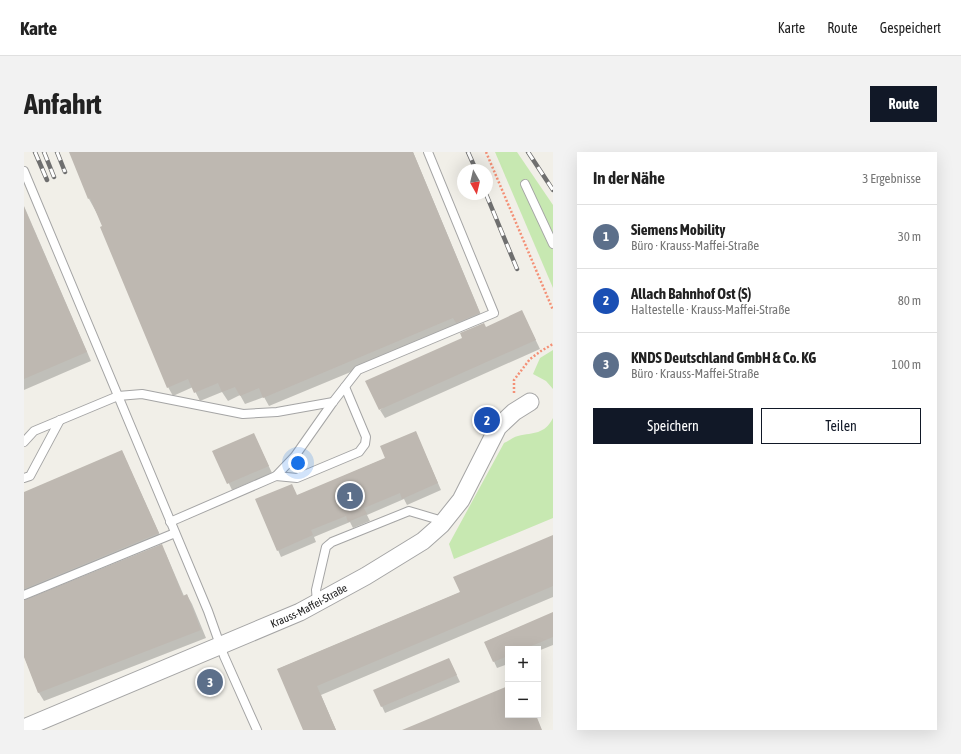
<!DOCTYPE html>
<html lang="de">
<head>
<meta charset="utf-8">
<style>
	body { margin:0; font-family:"Asap Condensed",sans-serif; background:#f2f2f2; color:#222 }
	.controls { position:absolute; right:12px; bottom:12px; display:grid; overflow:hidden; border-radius:0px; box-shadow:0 4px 16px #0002 }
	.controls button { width:36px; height:36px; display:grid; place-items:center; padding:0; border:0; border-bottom:1px solid #e0e0e0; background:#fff; color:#222; font:20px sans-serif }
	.compass { position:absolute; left:433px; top:12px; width:36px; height:36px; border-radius:50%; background:#fff; box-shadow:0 4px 16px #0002; rotate:172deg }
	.you { position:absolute; left:274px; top:311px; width:14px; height:14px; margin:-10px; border:3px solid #fff; border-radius:50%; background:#1a73e8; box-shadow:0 0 0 6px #1a73e833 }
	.badge { display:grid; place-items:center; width:26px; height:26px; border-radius:50%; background:#111827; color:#fff; font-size:13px; font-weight:700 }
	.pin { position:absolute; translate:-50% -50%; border:2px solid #fff; box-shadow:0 1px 4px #0006 }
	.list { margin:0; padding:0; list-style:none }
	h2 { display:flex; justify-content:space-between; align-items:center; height:52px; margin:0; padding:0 16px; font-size:17px }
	h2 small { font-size:13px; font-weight:400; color:#767676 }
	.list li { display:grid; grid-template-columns:26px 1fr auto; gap:12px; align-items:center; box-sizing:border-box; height:64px; padding:0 16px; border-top:1px solid #e0e0e0 }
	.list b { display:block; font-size:15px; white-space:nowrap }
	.list p { margin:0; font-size:13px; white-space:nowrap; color:#767676 }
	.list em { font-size:13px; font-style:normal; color:#767676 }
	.actions { display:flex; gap:8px; padding:12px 16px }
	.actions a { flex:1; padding:9px 0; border:1px solid #111827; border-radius:0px; text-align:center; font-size:14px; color:#111827 }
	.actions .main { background:#111827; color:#fff }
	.map { position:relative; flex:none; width:529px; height:578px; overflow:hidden; border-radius:0px }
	header { display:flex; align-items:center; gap:24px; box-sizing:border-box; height:56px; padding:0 20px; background:#fff; border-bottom:1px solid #e0e0e0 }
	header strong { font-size:19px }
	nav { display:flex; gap:22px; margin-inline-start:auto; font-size:14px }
	.intro { display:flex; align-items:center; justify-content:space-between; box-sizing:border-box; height:96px; padding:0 24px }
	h1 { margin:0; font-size:28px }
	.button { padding:10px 18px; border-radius:0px; background:#111827; color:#fff; font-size:14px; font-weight:700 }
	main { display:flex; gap:24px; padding:0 24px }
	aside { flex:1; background:#fff; border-radius:0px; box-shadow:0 4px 16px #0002 }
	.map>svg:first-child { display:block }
	.grass { fill:#c7e8b1 }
	.shadow { fill:#0003 }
	.building { fill:#beb8b1 }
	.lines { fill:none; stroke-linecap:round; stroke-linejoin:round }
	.service-casing { stroke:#a5a5a5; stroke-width:10 }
	.minor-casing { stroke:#a5a5a5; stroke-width:19 }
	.path { stroke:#f49076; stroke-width:2.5; stroke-dasharray:2 2; stroke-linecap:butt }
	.service { stroke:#fff; stroke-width:8 }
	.minor { stroke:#fff; stroke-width:17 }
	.rail-casing { stroke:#6f6f6f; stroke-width:4.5 }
	.rail { stroke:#fff; stroke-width:3; stroke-dasharray:9; stroke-linecap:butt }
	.labels { text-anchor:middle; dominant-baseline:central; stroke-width:3; stroke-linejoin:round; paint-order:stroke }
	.street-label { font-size:11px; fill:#212121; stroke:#fff }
</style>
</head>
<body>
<header>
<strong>Karte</strong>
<nav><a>Karte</a><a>Route</a><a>Gespeichert</a></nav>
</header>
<div class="intro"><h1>Anfahrt</h1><a class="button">Route</a></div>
<main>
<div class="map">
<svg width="529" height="578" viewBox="0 0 529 578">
	<rect width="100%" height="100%" fill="#f1efe8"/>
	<g class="grass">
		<path d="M471,0H493L529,53V136Z"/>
		<path d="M529,198V237L522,229L509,222L516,206Z"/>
		<path d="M529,266V366L430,407L425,392L480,291C485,289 489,285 494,284C510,280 520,283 529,266Z"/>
	</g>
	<g class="shadow">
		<path d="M46,0H389L460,170L437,179L435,175L245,254L240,245L221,252L216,243L204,249L198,240L176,249L169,235L149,244L144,235L80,74L65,47Z"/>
		<path d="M0,54L67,209L0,238Z"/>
		<path d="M498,160L516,197L361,266L356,258L462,176Z"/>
		<path d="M392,281L417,338L383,353L380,347L343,363L346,369L329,376L326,370L290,385L292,390L257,405L254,398L273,344L362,306Z"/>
		<path d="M233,289L248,321L208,338L190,300Z"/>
		<path d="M98,299L139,390L3,446L0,450V341Z"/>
		<path d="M529,384V445L297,543L312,578H280L254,517L437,440Z"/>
		<path d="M137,394L142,402L160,444L163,443L168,452L182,486L20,549L15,541L0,504V450Z"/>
		<path d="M529,461V493L514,499V497H484V512L473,516L461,490Z"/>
		<path d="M425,507L436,530L361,561L351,539Z"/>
	</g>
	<g class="building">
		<path d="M45,0H389L456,161L432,171L429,166L239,246L235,236L216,244L211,235L198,240L194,231L170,241L164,227L143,236L76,75L78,74L66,46L64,47Z"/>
		<path d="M0,55L63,200L0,227Z"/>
		<path d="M498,158L512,188L355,258L341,229L438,186L436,181L460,171L462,175Z"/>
		<path d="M392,279L414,331L378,347L376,341L340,356L343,362L324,370L322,364L287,378L289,383L253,399L231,347L268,332L273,343L361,306L356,294Z"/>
		<path d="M230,281L245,314L203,332L188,299Z"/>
		<path d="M98,298L135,381L0,437V340Z"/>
		<path d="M529,383V434L293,534L312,578H279L253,517L436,440L429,425Z"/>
		<path d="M138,392L159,444L163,442L177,478L14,541L0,505V448Z"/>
		<path d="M529,460V485L500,497H484V504L469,510L460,490Z"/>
		<path d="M425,506L433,523L357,555L349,538Z"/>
		<path d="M484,534V563H512L518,578H378Z"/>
	</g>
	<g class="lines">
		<g class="service-casing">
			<g id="service">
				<path d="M0,19L184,459L200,504L233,578"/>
				<path d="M501,32L529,92"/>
				<path d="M0,290L10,279L94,244L118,242L219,262L253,260L309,250"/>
				<path d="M252,324L273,326L335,300L341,292L342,285L321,235"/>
				<path d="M0,326L6,324L36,268"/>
				<path d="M146,370L252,324L271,304L309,250L334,218L470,161L404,0"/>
				<path d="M0,443L151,381"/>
				<path d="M293,451L292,438L302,395L308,390L385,359L412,367L419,371"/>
			</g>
		</g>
		<g class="minor-casing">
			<g id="minor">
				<path id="s1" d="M0,576L276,460L342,424L399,389L417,373L437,348L474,275L490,260L506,250"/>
			</g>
		</g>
		<g class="path">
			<path d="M462,0L529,158"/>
			<path d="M490,241V228L506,207L517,199L529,192"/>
		</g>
		<use href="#service" class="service"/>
		<use href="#minor" class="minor"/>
		<g class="rail-casing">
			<g id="rail">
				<path d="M11,0L23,28"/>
				<path d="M20,0L30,25"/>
				<path d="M33,0L41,20"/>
				<path d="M444,0L452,18"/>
				<path d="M504,0L529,38"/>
				<path d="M462,42L493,117"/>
			</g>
		</g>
		<use href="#rail" class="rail"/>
	</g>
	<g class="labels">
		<g class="street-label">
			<text stroke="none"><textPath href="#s1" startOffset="310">Krauss-Maffei-Straße</textPath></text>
		</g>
	</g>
</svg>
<div class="controls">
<button>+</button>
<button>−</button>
</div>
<svg class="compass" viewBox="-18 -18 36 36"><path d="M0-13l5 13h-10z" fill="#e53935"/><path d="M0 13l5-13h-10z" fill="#767676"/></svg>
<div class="you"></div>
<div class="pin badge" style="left:326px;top:344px;background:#5c6f8a">1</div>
<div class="pin badge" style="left:463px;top:268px;background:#1a4fb4">2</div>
<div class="pin badge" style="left:186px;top:530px;background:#5c6f8a">3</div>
</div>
<aside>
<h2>In der Nähe<small>3 Ergebnisse</small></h2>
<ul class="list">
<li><span class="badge" style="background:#5c6f8a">1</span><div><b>Siemens Mobility</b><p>Büro · Krauss-Maffei-Straße</p></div><em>30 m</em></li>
<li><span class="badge" style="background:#1a4fb4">2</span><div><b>Allach Bahnhof Ost (S)</b><p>Haltestelle · Krauss-Maffei-Straße</p></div><em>80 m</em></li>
<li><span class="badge" style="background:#5c6f8a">3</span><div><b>KNDS Deutschland GmbH &amp; Co. KG</b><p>Büro · Krauss-Maffei-Straße</p></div><em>100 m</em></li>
</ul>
<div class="actions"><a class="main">Speichern</a><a>Teilen</a></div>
</aside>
</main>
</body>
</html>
